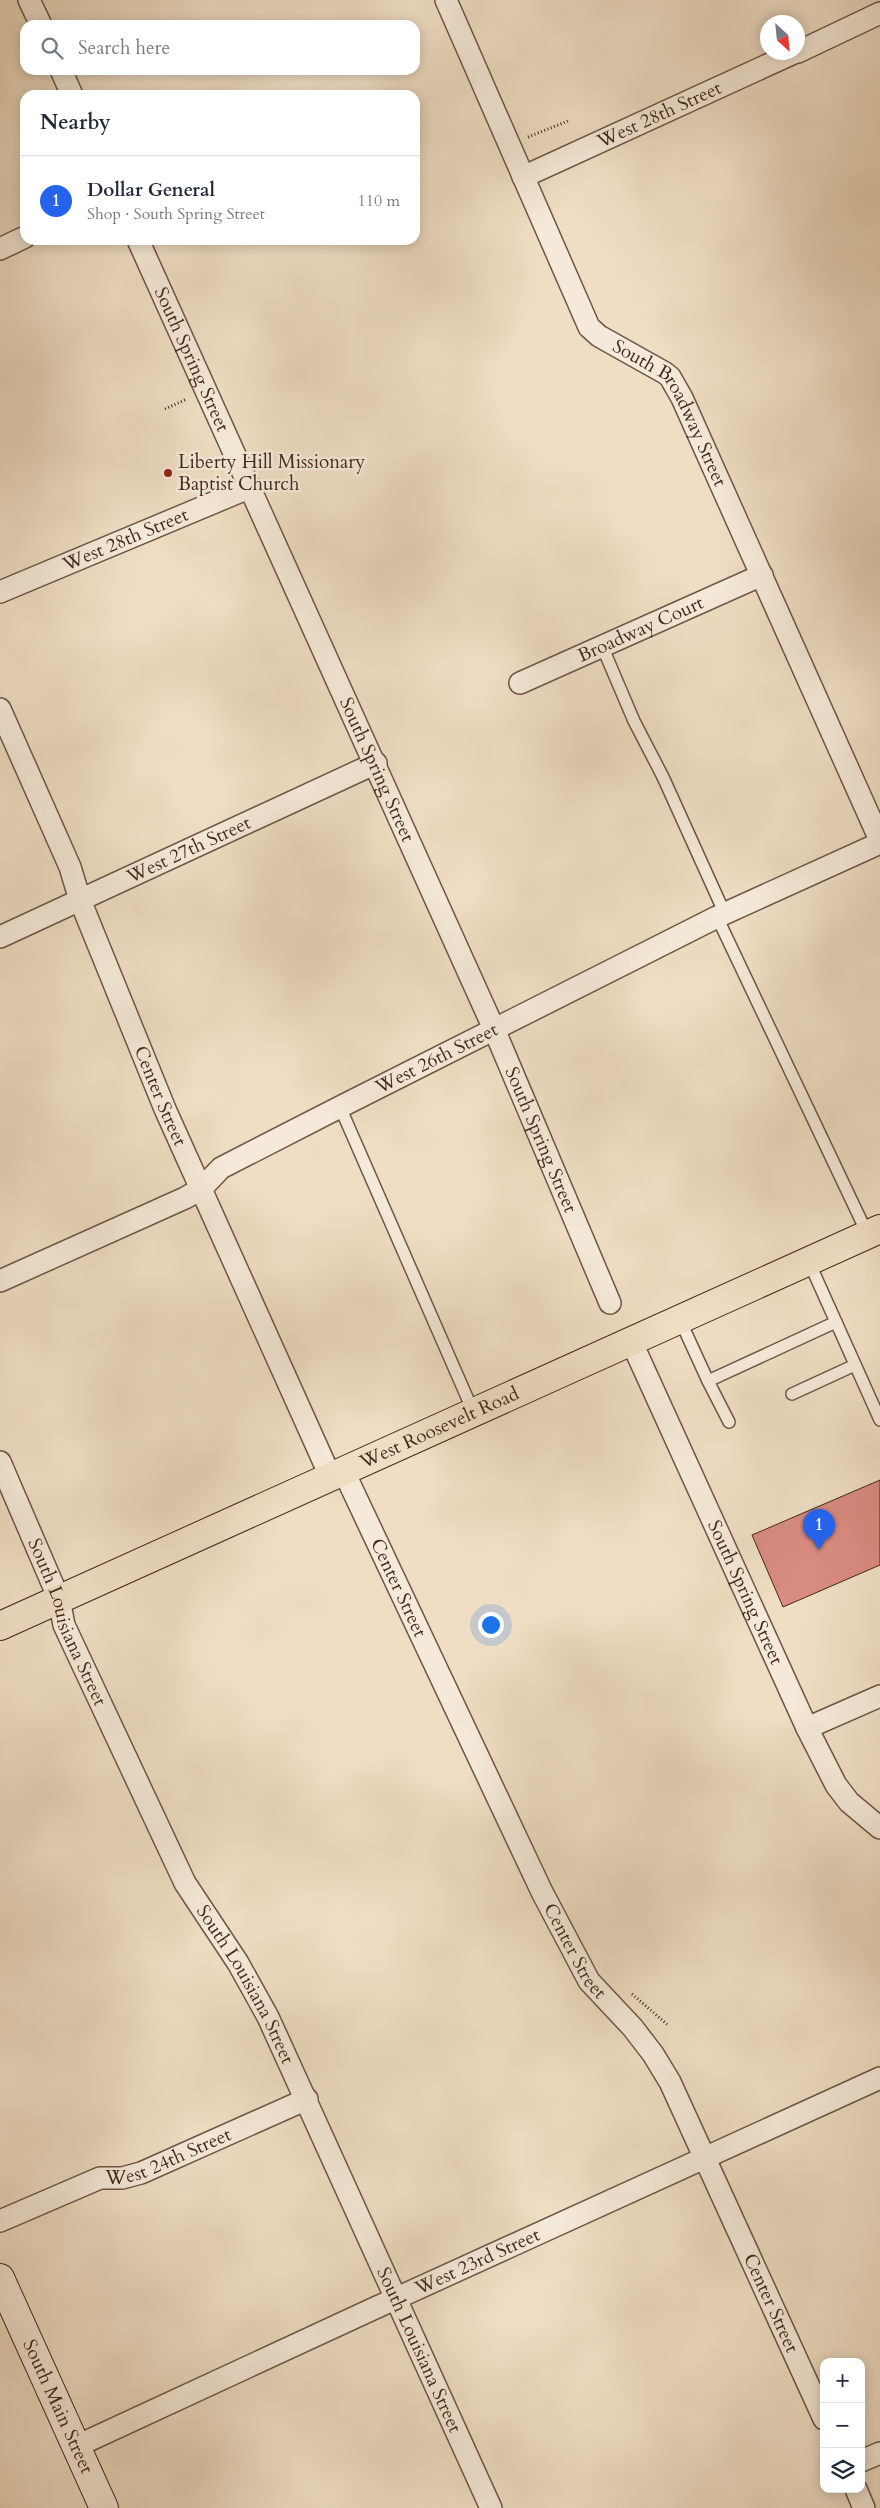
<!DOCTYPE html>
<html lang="en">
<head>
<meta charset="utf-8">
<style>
	body { margin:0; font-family:Cardo,serif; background:#f2f2f3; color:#1f2937 }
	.controls { position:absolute; right:15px; bottom:15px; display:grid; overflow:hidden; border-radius:10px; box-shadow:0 2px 12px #0003 }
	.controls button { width:45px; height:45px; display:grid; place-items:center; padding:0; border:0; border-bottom:1px solid #e0e1e3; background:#fff; color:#1f2937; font:25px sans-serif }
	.compass { position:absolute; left:760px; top:15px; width:45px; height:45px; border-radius:50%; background:#fff; box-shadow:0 2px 12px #0003; rotate:153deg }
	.you { position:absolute; left:490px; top:1624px; width:18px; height:18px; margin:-12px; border:4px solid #fff; border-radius:50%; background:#1a73e8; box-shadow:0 0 0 8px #1a73e833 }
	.badge { display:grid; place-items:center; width:32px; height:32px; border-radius:50%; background:#2563eb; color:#fff; font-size:16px; font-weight:700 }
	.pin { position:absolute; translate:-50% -41px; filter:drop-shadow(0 1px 2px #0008) }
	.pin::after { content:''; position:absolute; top:26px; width:18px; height:15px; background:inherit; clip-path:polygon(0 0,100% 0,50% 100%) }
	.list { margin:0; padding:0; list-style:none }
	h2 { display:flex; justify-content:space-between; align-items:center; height:65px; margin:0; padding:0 20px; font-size:21px }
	h2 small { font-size:16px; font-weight:400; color:#747a83 }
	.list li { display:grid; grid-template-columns:32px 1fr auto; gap:15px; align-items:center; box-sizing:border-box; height:90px; padding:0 20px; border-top:1px solid #e0e1e3 }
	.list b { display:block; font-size:19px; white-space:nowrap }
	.list p { margin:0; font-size:16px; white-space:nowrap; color:#747a83 }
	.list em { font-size:16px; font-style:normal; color:#747a83 }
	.icon { flex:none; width:28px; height:28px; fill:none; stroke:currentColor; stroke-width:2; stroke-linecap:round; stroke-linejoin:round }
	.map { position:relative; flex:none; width:880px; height:2508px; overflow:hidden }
	.search { position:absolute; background:#fff; box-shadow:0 2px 12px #0003; left:20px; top:20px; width:400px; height:55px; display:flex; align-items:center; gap:12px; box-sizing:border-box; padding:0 18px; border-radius:15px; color:#747a83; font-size:19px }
	.panel { position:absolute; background:#fff; box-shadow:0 2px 12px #0003; left:20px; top:90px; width:400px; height:155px; border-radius:15px }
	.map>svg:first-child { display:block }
	.building { fill:#d98c81; stroke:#43281d }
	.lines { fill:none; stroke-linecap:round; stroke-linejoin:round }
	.service-casing { stroke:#6e5647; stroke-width:14 }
	.minor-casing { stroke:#6e5647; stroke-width:24 }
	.secondary-casing { stroke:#43281d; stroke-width:30 }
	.primary-casing { stroke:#43281d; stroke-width:30 }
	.path { stroke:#43281d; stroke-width:3; stroke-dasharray:1 2.5; stroke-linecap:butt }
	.service { stroke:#f5ead9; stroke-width:11 }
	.minor { stroke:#f5ead9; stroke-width:21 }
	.secondary { stroke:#f5ead9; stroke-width:28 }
	.primary { stroke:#efdec4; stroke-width:28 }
	.poi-dot { fill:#8f2418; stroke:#f5ead9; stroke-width:2 }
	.labels { text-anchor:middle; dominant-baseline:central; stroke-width:5; stroke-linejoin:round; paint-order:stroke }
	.street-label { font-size:19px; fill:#43281d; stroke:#f5ead9 }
	.poi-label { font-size:19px; fill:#43281d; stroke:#f5ead9; text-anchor:start }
</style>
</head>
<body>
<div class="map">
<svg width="880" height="2508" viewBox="0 0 880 2508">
	<rect width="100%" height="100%" fill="#efdec4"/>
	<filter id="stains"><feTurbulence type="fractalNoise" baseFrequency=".004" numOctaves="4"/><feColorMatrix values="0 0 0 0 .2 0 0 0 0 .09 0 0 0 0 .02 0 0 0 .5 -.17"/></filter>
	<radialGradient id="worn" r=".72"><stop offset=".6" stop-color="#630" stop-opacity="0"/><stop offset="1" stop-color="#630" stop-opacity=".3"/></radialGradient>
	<path class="building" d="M880,1480V1565L783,1607L752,1535Z"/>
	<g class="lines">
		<g class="service-casing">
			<g id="service">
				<path d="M602,646L634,721L663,777L725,914"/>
				<path d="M717,917L868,1235"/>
				<path d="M340,1107L473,1411"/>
				<path d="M809,1262L880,1420"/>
				<path d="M680,1320L708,1381L836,1322"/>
				<path d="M708,1381L729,1422"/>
				<path d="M792,1394L855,1365"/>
			</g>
		</g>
		<g class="minor-casing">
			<g id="minor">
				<path d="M29,0L41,25"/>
				<path id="s1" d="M446,0L589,327L599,336L665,373L670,377L682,398L880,840"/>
				<path d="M798,52L880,13"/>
				<path d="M61,70L72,95"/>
				<path id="s2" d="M523,177L796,52"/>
				<path id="s3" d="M138,240L494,1029L610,1303"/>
				<path d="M0,249L25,237"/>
				<path id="s4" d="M0,592L251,487"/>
				<path id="s5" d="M520,683L762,575"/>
				<path id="s6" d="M0,709L70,867L80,900L165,1109L331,1478"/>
				<path id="s7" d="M0,937L376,763"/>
				<path id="s8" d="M0,1281L185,1198L201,1189L221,1168L340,1107L717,917L880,843"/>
				<path id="s9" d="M632,1343L807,1728L836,1785L849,1802L880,1828"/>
				<path id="s10" d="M0,1462L59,1599L64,1625L185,1883L238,1963L268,2017L491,2508"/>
				<path id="s11" d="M344,1472L542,1892L589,1981L633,2028L653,2054L670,2082L824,2419"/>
				<path d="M807,1728L880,1696"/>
				<path id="s12" d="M0,2221L100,2178H122L141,2173L307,2099"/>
				<path id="s13" d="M77,2446L375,2308L880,2078"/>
				<path d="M861,2461L880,2453"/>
				<path d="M856,2489L864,2508"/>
			</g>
		</g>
		<g class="secondary-casing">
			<g id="secondary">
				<path id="s14" d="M0,2278L104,2508"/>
			</g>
		</g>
		<g class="primary-casing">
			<g id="primary">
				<path id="s15" d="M0,1626L880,1229"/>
			</g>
		</g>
		<g class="path">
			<path d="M528,137L568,121"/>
			<path d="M165,409L187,399"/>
			<path d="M632,1994L669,2026"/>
		</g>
		<use href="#service" class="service"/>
		<use href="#minor" class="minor"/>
		<use href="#secondary" class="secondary"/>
		<use href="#primary" class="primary"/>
	</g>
	<circle class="poi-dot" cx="168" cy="473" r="5"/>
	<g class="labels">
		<g class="street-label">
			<text stroke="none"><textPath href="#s2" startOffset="150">West 28th Street</textPath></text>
			<text stroke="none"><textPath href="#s3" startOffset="131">South Spring Street</textPath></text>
			<text stroke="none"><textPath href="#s1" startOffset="480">South Broadway Street</textPath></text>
			<text stroke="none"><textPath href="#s4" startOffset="136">West 28th Street</textPath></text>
			<text stroke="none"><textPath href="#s5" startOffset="132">Broadway Court</textPath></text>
			<text stroke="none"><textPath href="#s3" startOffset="581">South Spring Street</textPath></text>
			<text stroke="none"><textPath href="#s7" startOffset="208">West 27th Street</textPath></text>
			<text stroke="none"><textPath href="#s8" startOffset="492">West 26th Street</textPath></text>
			<text stroke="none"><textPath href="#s6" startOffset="419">Center Street</textPath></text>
			<text stroke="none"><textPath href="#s3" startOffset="986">South Spring Street</textPath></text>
			<text stroke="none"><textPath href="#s15" startOffset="482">West Roosevelt Road</textPath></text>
			<text stroke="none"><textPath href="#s11" startOffset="128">Center Street</textPath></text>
			<text stroke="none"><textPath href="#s9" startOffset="274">South Spring Street</textPath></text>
			<text stroke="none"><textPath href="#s10" startOffset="174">South Louisiana Street</textPath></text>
			<text stroke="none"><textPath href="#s11" startOffset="532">Center Street</textPath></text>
			<text stroke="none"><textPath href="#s10" startOffset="579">South Louisiana Street</textPath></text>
			<text stroke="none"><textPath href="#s12" startOffset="181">West 24th Street</textPath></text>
			<text stroke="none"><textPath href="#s13" startOffset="441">West 23rd Street</textPath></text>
			<text stroke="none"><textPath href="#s11" startOffset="938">Center Street</textPath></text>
			<text stroke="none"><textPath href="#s10" startOffset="984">South Louisiana Street</textPath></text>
			<text stroke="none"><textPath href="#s14" startOffset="141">South Main Street</textPath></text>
		</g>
		<g class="poi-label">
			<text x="178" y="462">Liberty Hill Missionary<tspan x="178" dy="22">Baptist Church</tspan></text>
		</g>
	</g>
	<rect width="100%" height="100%" filter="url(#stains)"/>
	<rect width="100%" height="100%" fill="url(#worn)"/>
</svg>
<div class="controls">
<button>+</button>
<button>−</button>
<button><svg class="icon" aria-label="layers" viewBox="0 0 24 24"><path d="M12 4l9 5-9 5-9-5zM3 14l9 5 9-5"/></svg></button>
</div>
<svg class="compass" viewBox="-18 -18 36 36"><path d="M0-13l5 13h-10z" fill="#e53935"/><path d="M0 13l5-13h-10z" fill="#747a83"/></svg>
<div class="you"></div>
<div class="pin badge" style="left:819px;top:1550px">1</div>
<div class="search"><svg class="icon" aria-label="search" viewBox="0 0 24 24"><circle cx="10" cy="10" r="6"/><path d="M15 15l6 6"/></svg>Search here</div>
<section class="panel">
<h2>Nearby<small></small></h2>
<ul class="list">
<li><span class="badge">1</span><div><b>Dollar General</b><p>Shop · South Spring Street</p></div><em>110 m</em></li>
</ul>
</section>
</div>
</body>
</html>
